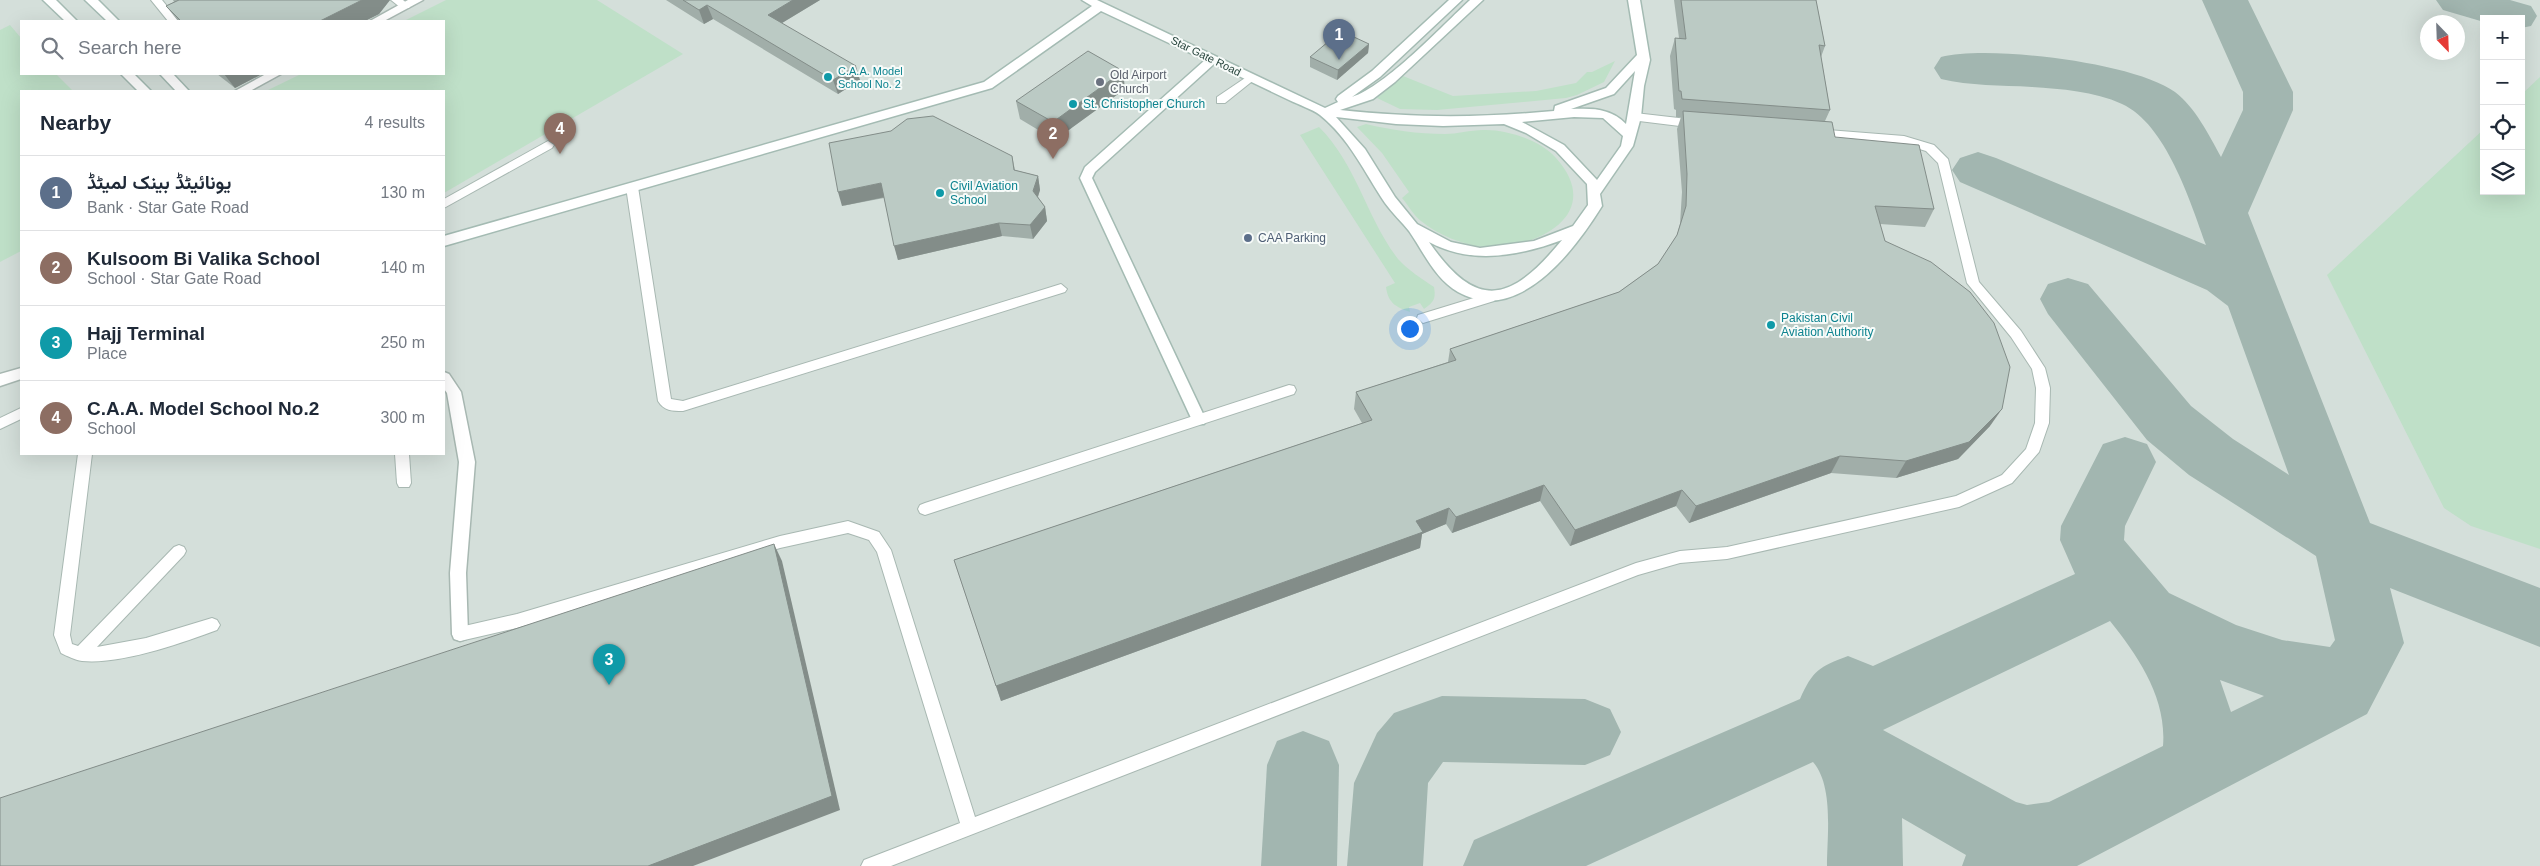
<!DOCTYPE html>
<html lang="en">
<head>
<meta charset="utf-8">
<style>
	body { margin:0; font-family:Arial,Vazirmatn,sans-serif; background:#f2f2f3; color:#1f2937 }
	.controls { position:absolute; right:15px; top:15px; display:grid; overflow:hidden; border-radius:0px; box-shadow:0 5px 20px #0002 }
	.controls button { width:45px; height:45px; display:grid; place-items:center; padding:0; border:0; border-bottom:1px solid #e0e1e3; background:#fff; color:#1f2937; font:25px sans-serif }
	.compass { position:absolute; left:2420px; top:15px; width:45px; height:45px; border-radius:50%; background:#fff; box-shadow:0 5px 20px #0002; rotate:157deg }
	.you { position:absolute; left:1409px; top:328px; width:18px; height:18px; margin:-12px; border:4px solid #fff; border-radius:50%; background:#1a73e8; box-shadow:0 0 0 8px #1a73e833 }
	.badge { display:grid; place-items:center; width:32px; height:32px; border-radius:50%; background:#111827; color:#fff; font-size:16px; font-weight:700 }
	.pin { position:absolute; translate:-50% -41px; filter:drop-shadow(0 1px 2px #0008) }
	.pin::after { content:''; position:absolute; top:26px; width:18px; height:15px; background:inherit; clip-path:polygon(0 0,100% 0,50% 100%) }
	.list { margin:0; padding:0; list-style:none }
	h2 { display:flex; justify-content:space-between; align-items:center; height:65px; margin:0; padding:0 20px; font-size:21px }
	h2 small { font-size:16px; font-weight:400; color:#747a83 }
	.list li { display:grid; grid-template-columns:32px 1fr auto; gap:15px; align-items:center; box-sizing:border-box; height:75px; padding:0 20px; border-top:1px solid #e0e1e3 }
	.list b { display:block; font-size:19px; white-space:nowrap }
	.list p { margin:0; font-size:16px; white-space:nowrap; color:#747a83 }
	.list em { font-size:16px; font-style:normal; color:#747a83 }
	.icon { flex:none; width:28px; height:28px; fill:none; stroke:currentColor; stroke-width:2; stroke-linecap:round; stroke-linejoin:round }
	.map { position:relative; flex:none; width:2540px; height:866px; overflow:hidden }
	.search { position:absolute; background:#fff; box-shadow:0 5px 20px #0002; left:20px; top:20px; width:425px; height:55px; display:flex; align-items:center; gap:12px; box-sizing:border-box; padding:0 18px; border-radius:0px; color:#747a83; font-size:19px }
	.panel { position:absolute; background:#fff; box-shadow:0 5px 20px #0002; left:20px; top:90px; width:425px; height:365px; border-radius:0px }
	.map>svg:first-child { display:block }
	.built { fill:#d4dfda; fill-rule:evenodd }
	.green { fill:#bfe0c8 }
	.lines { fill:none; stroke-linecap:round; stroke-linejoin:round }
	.taxiway { fill:#a2b6b0; fill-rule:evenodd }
	.lane-casing { stroke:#a8b8b2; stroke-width:2 }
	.street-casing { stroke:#a8b8b2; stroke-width:3 }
	.secondary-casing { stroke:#a4bbb3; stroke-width:3 }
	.lane { fill:#fff; fill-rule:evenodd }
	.street { fill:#fff; fill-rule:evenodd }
	.secondary { fill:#fff; fill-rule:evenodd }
	.wall { fill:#a1aea9 }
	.shaded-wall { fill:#838d89 }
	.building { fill:#bbcac4; stroke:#838d89 }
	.culture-dot { fill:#0f9aa8; stroke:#f7fbf9; stroke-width:2 }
	.worship-dot { fill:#6b7280; stroke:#f7fbf9; stroke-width:2 }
	.service-dot { fill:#5c6f8a; stroke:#f7fbf9; stroke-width:2 }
	.labels { text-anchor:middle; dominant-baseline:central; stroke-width:4; stroke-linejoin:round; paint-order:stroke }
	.far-street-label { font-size:11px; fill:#24423a; stroke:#f7fbf9 }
	.far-culture-label { font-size:11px; fill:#0d838f; stroke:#f7fbf9; text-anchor:start }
	.worship-label { font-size:12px; fill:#5b616d; stroke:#f7fbf9; text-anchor:start }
	.culture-label { font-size:12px; fill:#0d838f; stroke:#f7fbf9; text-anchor:start }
	.service-label { font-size:12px; fill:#4e5e75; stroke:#f7fbf9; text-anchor:start }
</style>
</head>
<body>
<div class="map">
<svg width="2540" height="866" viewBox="0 0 2540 866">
	<rect width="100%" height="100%" fill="#e6efeb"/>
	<path class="built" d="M0,0H2540V866H0ZM2484,19H2521V191H2484ZM21,21H444V74H21ZM2428,22H2458V52H2428ZM21,91H444V454H21Z"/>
	<g class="green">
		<path d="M446,0H597L683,54L444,193V91H266L301,74H444V21H404Z"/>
		<path d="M10,25L21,38V74H56L73,91H21V251L0,262V30Z"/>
		<path d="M1615,61L1604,82L1577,95L1566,98L1437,110L1400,109L1377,98L1403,76L1453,96L1536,91L1576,83L1587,72H1592Z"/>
		<path d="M2540,77V549L2471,526L2444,508L2327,275L2484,129V191H2521V95Z"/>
		<path d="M1366,124C1391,130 1418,134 1445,134C1457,134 1470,130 1483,130C1506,129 1540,140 1556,158C1606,214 1537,250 1484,247C1463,245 1438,235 1421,221C1414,216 1408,205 1402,198L1409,192L1382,153L1357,127Z"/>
		<path d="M1319,127C1357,165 1366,217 1398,259C1408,270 1422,279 1434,287C1436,299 1434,302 1424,309L1420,303L1409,307L1410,312C1396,307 1388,303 1386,287L1395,283L1300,135Z"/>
	</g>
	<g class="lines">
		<g class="taxiway">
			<path d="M2202,0H2248L2293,92V110L2248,213L2370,523L2540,588V647L2390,588L2404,643L2367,714L2077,866H1962L1966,855L1902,818L1903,866H1827C1827,836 1834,786 1813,762L1586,866H1463L1474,840L1800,699C1813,670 1819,667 1848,656L1873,666L2075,574L2060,540L2061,526L2103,444L2125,437L2147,444L2156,462L2125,526L2124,540L2169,593L2236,625L2282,640L2330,647L2335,640L2316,556L2189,475L2147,440L2048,314L2040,299L2048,284L2068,278L2088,284L2191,406L2233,439L2289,475L2228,306L2207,290L1960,182L1952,170L1960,158L1978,152L1996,158L2206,245C2190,201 2166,124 2122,104C2094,91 2061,89 2032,87C2001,85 1970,86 1941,79L1934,68L1941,57C1989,45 2134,62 2175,92C2195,107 2209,135 2221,157L2243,110V92ZM2110,621C2138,656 2167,698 2163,746L2049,802L2027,805L2016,802L1883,730ZM2220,680L2264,696L2231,712Z"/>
			<path d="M2436,0H2510L2531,6L2537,16L2531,26L2521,28V19H2484V22L2443,10Z"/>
			<path d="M1442,696L1585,699L1610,709L1621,732L1610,755L1585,765L1443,762L1428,783L1423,866H1347L1354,783L1377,733L1394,713Z"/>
			<path d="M1303,731L1329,741L1339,765L1337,866H1261L1267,765L1277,741Z"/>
		</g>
		<g class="lane-casing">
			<g id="lane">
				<path d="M151,0H162L175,16L210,0H223L181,21H168Z"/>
				<path d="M391,0H403L410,6L409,8H401Z"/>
				<path d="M1251,74L1256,77L1255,79L1225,103H1217V97Z"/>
				<path d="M1635,113L1696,120L1702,124L1696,128L1631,120L1629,117Z"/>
				<path d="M1815,129L1904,136L1934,145L1948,159L1979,282L2021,331L2045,368L2050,388L2049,423L2039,452L2012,483L1959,507L1727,559L1680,563L1638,575L891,866H861L864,860L960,823L877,552L869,540L848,533L780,548L517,628L460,641L455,639L452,634L455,629L460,627L517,614L780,536L848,521L879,532L891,550L975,817L1636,563L1680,551L1727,547L1956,496L2002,475L2026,449L2035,423L2036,388L2032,369L2011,337L1967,283L1938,163L1926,151L1903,144L1811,136V130Z"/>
				<path d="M548,141L554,145L552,148L444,208V199Z"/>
				<path d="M632,183L638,187L671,399L683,401L1061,284L1067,289L1065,292L683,411C672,411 664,411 658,401L626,187Z"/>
				<path d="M1490,293L1496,298L1494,301L1423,323L1417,318L1418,315Z"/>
				<path d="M1289,385L1294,386L1296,390L1294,394L925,515L920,513L918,509L920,505L925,503Z"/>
				<path d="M21,408V419L0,429V418Z"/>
				<path d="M78,454H92L70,635L72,644L78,646L174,547L179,545L184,547L186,551L184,555L97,647L146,638L212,618L217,620L220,625L217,630C182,643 120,665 82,661C75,660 67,656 61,653L54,635Z"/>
				<path d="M395,454H409L411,483L409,487H399L397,483Z"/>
			</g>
		</g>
		<g class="street-casing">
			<g id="street">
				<path d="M408,0H423L384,21H370Z"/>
				<path d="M266,74H281L250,91H235Z"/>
				<path d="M21,368V379L0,386V374Z"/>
				<path d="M444,372L449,374L461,392L475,462L466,573L468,634L466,639L460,641L454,639L452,634L450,573L459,462L447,393L444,389Z"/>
			</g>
		</g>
		<g class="secondary-casing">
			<g id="secondary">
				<path d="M43,0H56L77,21H65Z"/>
				<path d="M85,0H98L119,21H107Z"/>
				<path d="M1082,0H1097L1325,108L1338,102L1336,99L1338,96L1372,71L1449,0H1462L1380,77L1352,97C1386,86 1442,26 1470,0H1483L1395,82L1373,99L1340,110C1416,118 1478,118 1554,111L1555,106L1606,88L1637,55L1628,0H1640L1650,60L1644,86L1641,117L1633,146L1600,194L1602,206C1574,251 1518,326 1458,292C1435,279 1423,251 1409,231C1402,222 1392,213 1385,203C1365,173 1349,138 1320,115C1312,109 1299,105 1289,100C1264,88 1239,76 1214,64L1095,172L1092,178L1206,420L1204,424H1194L1192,420L1080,178L1085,167L1205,60L1101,11L992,88L444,246V236L984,82L1092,6ZM1635,71L1626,124C1611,108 1592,108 1571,109L1614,94ZM1336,117L1396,124L1443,126L1504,124L1526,133L1556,151L1587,184L1588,205L1573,226L1534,241L1480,248L1451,242L1417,224L1395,197L1365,149ZM1574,117L1603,118L1623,136L1621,146L1597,180L1564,145L1522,122ZM1562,240C1512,301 1478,313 1429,242C1471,265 1519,256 1562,240Z"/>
				<path d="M121,74H134L151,91H138Z"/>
				<path d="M160,74H173L189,91H176Z"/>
			</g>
		</g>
		<use href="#lane" class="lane"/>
		<use href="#street" class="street"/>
		<use href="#secondary" class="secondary"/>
	</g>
	<g class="wall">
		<path d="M173,0H390L379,14L365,21H178L166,6L174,2Z"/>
		<path d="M666,0H820L782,23L860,80L838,94L713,19L704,24Z"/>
		<path d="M1674,0H1816L1825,46L1821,57L1830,110L1825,121L1835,137L1934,209L1925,227L1880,224L1885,241L1990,426L1958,459L1896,478L1831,473L1689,523L1676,506L1570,546L1540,501L1452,533L1446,524L1422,534L1420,548L1001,701L954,560L1362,423L1354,409L1356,392L1448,362L1450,349L1619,292L1658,264L1677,235L1680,224L1682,192L1677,129L1681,117H1676V110L1674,109L1670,56L1675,38H1679Z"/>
		<path d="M1369,44L1368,53L1337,80L1310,67V57Z"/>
		<path d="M217,74H262L235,88Z"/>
		<path d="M1125,89L1055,140L1020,119L1016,101Z"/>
		<path d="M1012,156L1015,170L1038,176L1040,190L1038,197L1045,207L1047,221L1033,239L1002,236L898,260L884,198L842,206Z"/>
	</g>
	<g class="shaded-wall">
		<path d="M362,0H390L379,14L365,21H320Z"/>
		<path d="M793,0H820L772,29L768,15Z"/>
		<path d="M707,5L713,19L704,24L699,10Z"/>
		<path d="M1369,44L1368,53L1337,80L1338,70Z"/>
		<path d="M856,66L860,80L838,94L833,80Z"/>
		<path d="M1123,71L1125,89L1055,140L1053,122Z"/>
		<path d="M224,74H262L235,88Z"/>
		<path d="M1038,176L1040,190L1035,205L1033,191Z"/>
		<path d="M881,183L885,197L842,206L838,192Z"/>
		<path d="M1045,207L1047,221L1033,239L1030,225Z"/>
		<path d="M999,223L1002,236L898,260L894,246Z"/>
		<path d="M2002,409L1990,426L1958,459L1896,478L1906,461Z"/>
		<path d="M1840,456L1831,473L1689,523L1696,506Z"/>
		<path d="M1544,485L1540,501L1452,533L1456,517Z"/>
		<path d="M1682,490L1676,506L1570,546L1575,530Z"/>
		<path d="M1449,508L1446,524L1422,534L1420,548L1001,701L996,686Z"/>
		<path d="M774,544L782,561L840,810L693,866H648Z"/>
	</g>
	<g class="building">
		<path d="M179,0H362L320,21H181L166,6Z"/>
		<path d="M683,0H793L768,15L856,66L833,80L707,5L699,10Z"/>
		<path d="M1681,0H1816L1825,46L1819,45L1830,110L1682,99L1681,91H1679L1675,38L1686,39Z"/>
		<path d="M1341,31L1369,44L1338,70L1310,57Z"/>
		<path d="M1088,51L1123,71L1053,122L1016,101Z"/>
		<path d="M1683,111L1832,122L1835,137L1919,145L1934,209L1875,206L1885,241L1931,262L1970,292L1994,323L2010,367L2002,409L1969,442L1906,461L1840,456L1696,506L1682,490L1575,530L1544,485L1456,517L1449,508L1416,521L1423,532L996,686L954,560L1372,420L1356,392L1456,360L1450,349L1619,292L1658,264L1677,235L1686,206L1687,174Z"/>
		<path d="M933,116L1012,156L1014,170L1038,176L1033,191L1045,207L1030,225L999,223L894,246L881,183L838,192L829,143L891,131L907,119Z"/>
		<path d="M774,544L832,796L648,866H0V798Z"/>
	</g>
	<g class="culture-dot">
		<circle cx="828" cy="77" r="5"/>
		<circle cx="1073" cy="104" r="5"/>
		<circle cx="940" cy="193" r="5"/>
		<circle cx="1771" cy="325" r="5"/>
	</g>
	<circle class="worship-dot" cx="1100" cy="82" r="5"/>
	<circle class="service-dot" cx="1248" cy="238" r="5"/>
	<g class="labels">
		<g class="far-street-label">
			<text transform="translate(1206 56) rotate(26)">Star Gate Road</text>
		</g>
		<g class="far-culture-label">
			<text x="838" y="71">C.A.A. Model<tspan x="838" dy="13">School No. 2</tspan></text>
		</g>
		<g class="worship-label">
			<text x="1110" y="75">Old Airport<tspan x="1110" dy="14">Church</tspan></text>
		</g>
		<g class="culture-label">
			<text x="1083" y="104">St. Christopher Church</text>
			<text x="950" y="186">Civil Aviation<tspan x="950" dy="14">School</tspan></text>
			<text x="1781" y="318">Pakistan Civil<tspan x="1781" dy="14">Aviation Authority</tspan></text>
		</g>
		<g class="service-label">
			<text x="1258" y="238">CAA Parking</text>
		</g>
	</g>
</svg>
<div class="controls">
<button>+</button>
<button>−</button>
<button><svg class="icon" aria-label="locate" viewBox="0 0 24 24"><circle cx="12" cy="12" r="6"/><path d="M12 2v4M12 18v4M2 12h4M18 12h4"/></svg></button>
<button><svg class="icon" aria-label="layers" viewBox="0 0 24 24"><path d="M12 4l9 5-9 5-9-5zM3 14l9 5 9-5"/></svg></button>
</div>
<svg class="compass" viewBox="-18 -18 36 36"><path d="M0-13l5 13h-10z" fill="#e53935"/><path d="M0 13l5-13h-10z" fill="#747a83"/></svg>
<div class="you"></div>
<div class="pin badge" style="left:1339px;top:60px;background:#5c6f8a">1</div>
<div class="pin badge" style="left:1053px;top:159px;background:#8d6e63">2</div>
<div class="pin badge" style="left:609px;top:685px;background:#0f9aa8">3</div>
<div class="pin badge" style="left:560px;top:154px;background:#8d6e63">4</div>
<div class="search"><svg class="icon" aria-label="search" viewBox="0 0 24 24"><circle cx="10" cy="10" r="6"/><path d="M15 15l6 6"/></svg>Search here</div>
<section class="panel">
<h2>Nearby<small>4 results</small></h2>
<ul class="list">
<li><span class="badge" style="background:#5c6f8a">1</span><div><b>یونائیٹڈ بینک لمیٹڈ</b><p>Bank · Star Gate Road</p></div><em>130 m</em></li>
<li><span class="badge" style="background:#8d6e63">2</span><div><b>Kulsoom Bi Valika School</b><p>School · Star Gate Road</p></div><em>140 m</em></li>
<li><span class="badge" style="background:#0f9aa8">3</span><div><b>Hajj Terminal</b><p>Place</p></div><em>250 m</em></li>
<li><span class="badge" style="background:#8d6e63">4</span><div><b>C.A.A. Model School No.2</b><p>School</p></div><em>300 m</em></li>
</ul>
</section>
</div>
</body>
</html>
